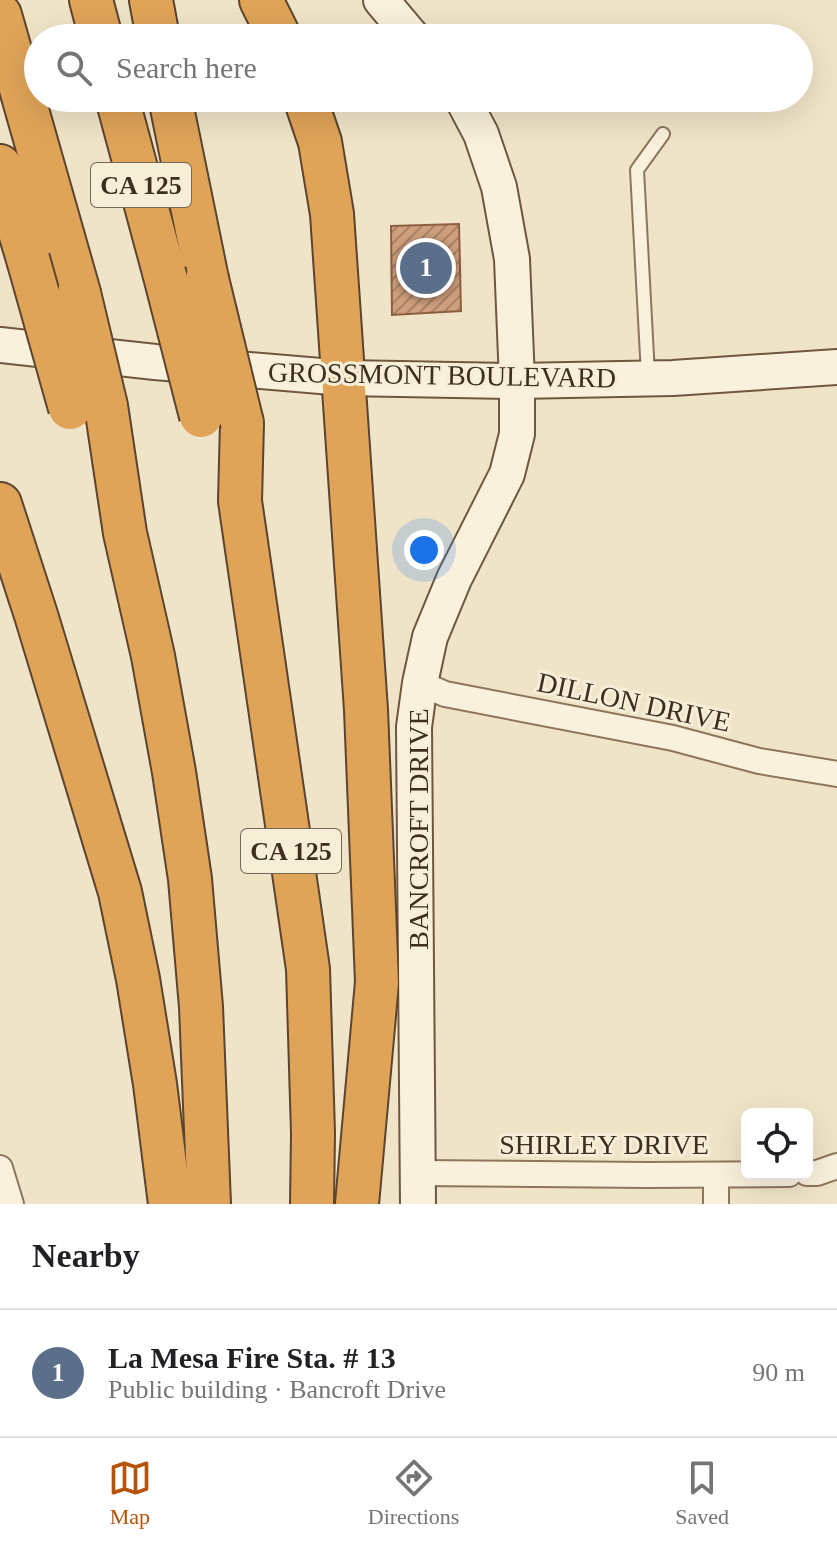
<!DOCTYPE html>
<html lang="en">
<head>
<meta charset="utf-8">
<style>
	body { margin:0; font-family:Georgia,serif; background:#f6f6f6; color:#202124 }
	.controls { position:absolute; right:24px; bottom:24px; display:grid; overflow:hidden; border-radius:12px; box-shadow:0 8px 32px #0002 }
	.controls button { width:72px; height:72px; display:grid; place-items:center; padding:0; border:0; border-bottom:2px solid #e0e0e0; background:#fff; color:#202124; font:40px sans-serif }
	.you { position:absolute; left:424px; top:550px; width:28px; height:28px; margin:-20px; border:6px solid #fff; border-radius:50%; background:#1a73e8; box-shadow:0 0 0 12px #1a73e833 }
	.badge { display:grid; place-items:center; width:52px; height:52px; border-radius:50%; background:#b45309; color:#fff; font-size:26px; font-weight:700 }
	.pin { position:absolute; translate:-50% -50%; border:4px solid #fff; box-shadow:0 2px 8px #0006 }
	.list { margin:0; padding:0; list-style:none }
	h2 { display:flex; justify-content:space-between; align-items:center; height:104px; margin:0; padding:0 32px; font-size:34px }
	h2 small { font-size:26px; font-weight:400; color:#757577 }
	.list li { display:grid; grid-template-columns:52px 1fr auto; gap:24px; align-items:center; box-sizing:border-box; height:128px; padding:0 32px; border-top:2px solid #e0e0e0 }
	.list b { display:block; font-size:30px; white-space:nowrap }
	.list p { margin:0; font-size:26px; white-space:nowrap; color:#757577 }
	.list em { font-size:26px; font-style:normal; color:#757577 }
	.icon { flex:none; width:44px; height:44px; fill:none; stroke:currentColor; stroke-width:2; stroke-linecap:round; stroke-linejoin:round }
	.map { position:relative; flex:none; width:837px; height:1204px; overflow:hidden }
	.search { position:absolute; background:#fff; box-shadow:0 8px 32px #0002; left:24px; right:24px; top:24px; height:88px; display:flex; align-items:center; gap:20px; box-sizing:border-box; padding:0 28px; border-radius:44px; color:#757577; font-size:30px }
	.sheet { height:232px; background:#fff }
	nav { display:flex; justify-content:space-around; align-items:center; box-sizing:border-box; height:112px; border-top:2px solid #e0e0e0; background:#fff; font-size:22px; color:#757577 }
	nav a { display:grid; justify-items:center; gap:4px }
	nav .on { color:#b45309 }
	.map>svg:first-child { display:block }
	.building { fill:url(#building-hatch); stroke:#8d5f41; stroke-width:2 }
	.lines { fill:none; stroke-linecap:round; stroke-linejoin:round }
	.lane-casing { stroke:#8d765c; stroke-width:16 }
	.street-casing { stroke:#8d765c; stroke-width:28 }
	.secondary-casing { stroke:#6f573f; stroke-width:38 }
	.highway-casing { stroke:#5b4430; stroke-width:46 }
	.lane { stroke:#faf1dc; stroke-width:12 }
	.street { stroke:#faf1dc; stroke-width:24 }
	.secondary { stroke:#faf1dc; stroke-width:34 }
	.highway { stroke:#e0a458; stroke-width:42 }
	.highway-bridge-casing { stroke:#5b4430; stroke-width:46; stroke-linecap:butt }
	.highway-bridge { stroke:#e0a458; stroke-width:42 }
	.labels { text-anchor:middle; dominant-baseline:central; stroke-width:6; stroke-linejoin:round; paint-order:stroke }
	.shield { fill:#f7eed8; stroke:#756857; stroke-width:2 }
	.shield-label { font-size:26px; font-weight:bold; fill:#3d2e20 }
	.street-label { font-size:28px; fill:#3d2e20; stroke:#f7eed8 }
</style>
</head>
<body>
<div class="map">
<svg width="837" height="1204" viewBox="0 0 837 1204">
	<defs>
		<pattern id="building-hatch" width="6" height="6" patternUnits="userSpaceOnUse" patternTransform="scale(2)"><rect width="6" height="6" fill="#cf9f7d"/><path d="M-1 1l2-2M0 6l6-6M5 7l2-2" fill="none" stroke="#a98266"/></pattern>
	</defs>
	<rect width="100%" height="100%" fill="#f0e4c8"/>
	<path class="building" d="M459,224L461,311L392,315L391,226Z"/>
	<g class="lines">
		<g class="lane-casing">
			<path id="lane" d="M648,375L637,170L663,134"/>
		</g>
		<g class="street-casing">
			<g id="street">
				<path d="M420,683L445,694L673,738L759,761L837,774"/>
				<path d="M0,1168L11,1204"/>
				<path d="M418,1173L648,1175L789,1174"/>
				<path d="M807,1173H817L837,1166"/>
				<path d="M716,1175V1204"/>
			</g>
		</g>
		<g class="secondary-casing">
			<g id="secondary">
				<path d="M381,0L413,38"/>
				<path d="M0,345L155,362L344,378L517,381L673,378L837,367"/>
				<path d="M418,1204L414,727L420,683L430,637L454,579L507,474L517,434V381L512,259L499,187L481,134L462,98"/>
			</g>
		</g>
		<g class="highway-casing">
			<g id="highway">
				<path d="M91,0L101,38"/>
				<path d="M151,0L158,38"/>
				<path d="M261,0L280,38"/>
				<path d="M0,15L79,293"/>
				<path d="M117,98L164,272"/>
				<path d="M170,98L207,279"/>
				<path d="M305,98L320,142L332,214L366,710L377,982L357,1204"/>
				<path d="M0,166L28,259"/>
				<path d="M106,406L125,533L153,656L174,772L190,879L201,1007L209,1204"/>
				<path d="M242,423L240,501L308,969L313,1133L312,1204"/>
				<path d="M0,504L36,615L120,892L138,979L155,1084L170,1204"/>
			</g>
		</g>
		<use href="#lane" class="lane"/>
		<use href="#street" class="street"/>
		<use href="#secondary" class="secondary"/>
		<use href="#highway" class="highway"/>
		<g class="highway-bridge-casing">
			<g id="highway-bridge">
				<path d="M28,259L70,408"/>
				<path d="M164,272L201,416"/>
				<path d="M207,279L242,423"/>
				<path d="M79,293L106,406"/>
			</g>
		</g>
		<use href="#highway-bridge" class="highway-bridge"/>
	</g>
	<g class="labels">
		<g class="shield">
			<rect x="91" y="163" width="100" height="44" rx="6"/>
			<rect x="241" y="829" width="100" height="44" rx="6"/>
		</g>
		<g class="shield-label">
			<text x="141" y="185">CA 125</text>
			<text x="291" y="851">CA 125</text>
		</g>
		<g class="street-label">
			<text transform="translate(442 375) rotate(1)">GROSSMONT BOULEVARD</text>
			<text transform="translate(634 702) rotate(12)">DILLON DRIVE</text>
			<text transform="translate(418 829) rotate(-90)">BANCROFT DRIVE</text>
			<text x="604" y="1144">SHIRLEY DRIVE</text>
		</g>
	</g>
</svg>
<div class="controls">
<button><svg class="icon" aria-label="locate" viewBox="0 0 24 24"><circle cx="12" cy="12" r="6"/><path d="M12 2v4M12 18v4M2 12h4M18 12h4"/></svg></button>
</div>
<div class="you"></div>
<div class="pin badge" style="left:426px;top:268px;background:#5c6f8a">1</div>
<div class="search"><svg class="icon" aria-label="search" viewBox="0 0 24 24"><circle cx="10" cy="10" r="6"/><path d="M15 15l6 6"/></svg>Search here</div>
</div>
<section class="sheet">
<h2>Nearby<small></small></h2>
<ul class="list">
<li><span class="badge" style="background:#5c6f8a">1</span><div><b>La Mesa Fire Sta. # 13</b><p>Public building · Bancroft Drive</p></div><em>90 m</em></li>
</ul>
</section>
<nav>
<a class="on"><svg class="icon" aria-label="map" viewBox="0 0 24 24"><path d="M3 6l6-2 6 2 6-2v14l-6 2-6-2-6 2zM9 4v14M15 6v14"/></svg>Map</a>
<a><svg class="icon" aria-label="directions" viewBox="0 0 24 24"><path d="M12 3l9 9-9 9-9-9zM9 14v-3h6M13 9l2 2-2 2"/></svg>Directions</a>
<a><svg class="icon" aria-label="saved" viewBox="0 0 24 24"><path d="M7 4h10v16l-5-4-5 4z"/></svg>Saved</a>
</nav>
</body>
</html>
